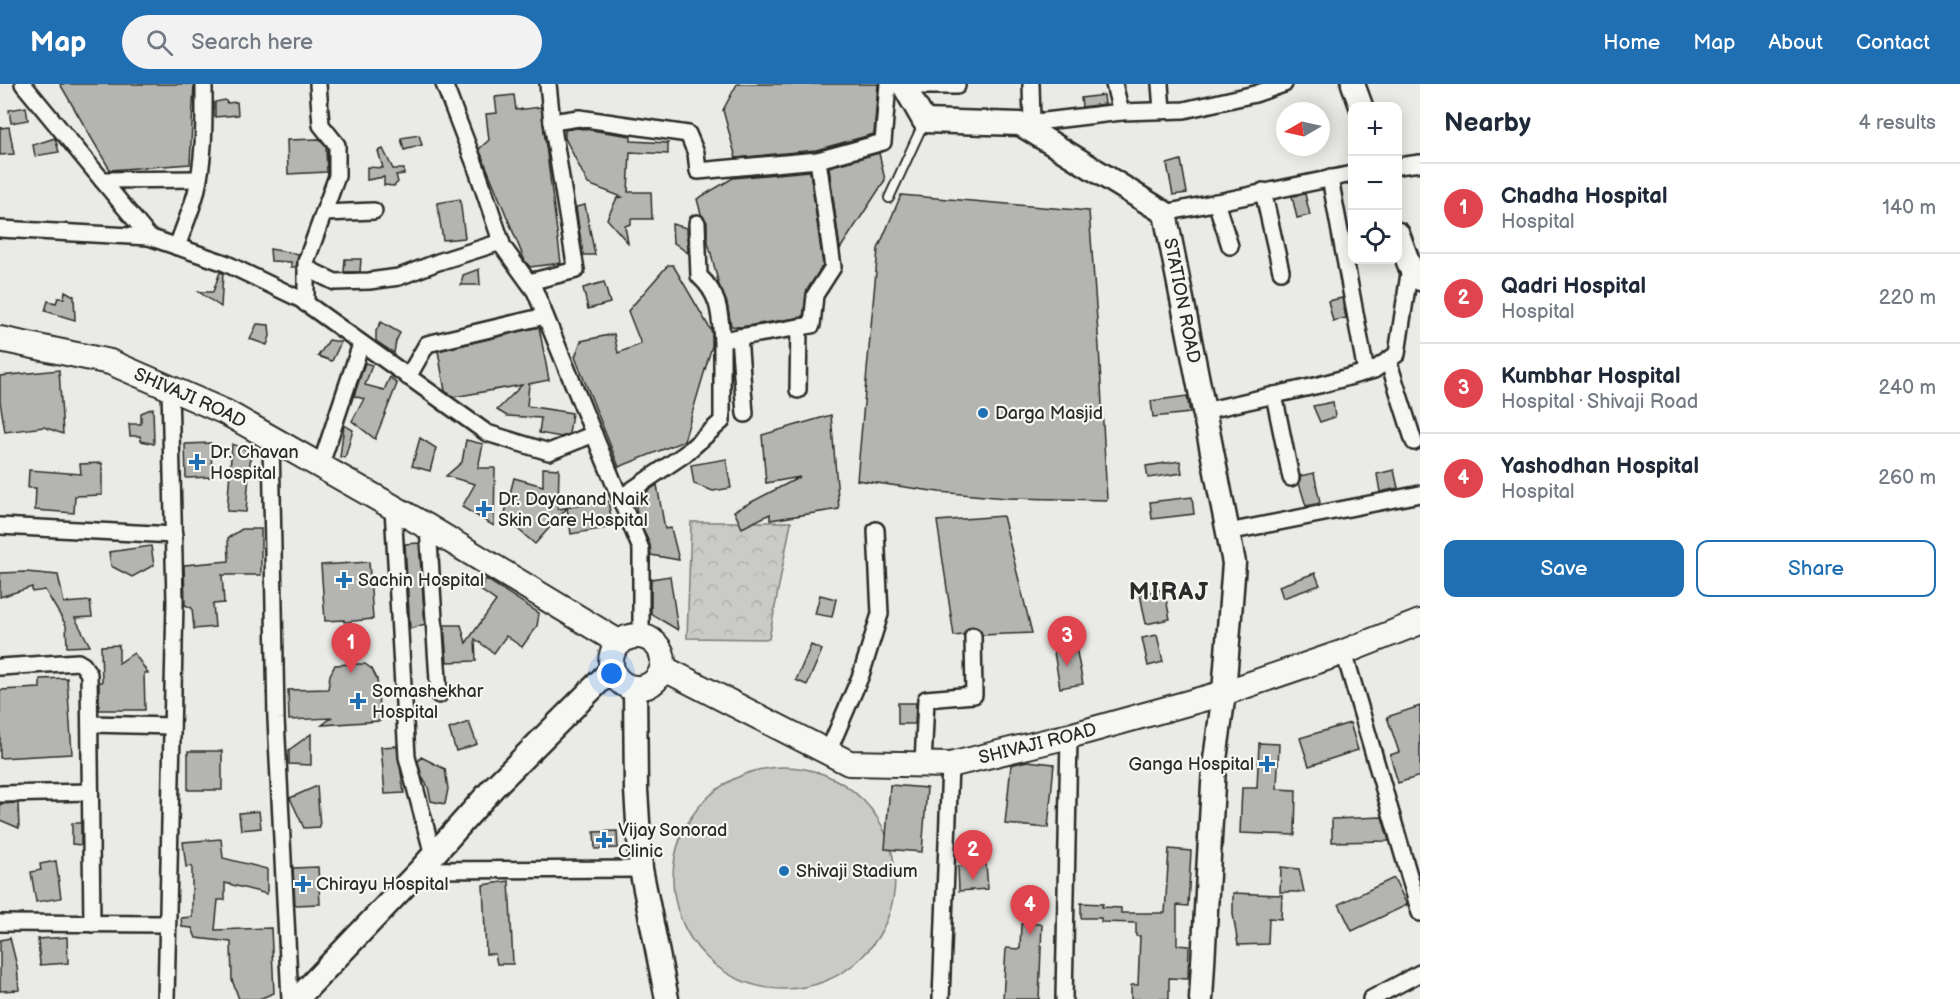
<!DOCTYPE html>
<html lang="en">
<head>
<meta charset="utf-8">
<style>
	body { margin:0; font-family:"Balsamiq Sans",sans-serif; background:#f2f2f3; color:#1f2937 }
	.controls { position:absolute; right:18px; top:18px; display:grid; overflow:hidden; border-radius:12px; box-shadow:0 3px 15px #0003 }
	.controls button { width:54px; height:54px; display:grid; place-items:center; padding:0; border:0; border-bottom:2px solid #e0e1e3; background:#fff; color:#1f2937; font:30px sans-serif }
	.compass { position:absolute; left:1276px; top:18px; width:54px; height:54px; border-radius:50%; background:#fff; box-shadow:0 3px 15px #0003; rotate:261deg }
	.you { position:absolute; left:612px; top:590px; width:21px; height:21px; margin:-15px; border:4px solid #fff; border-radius:50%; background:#1a73e8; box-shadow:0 0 0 9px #1a73e833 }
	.badge { display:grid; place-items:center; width:39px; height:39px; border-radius:50%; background:#1f6fb2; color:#fff; font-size:20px; font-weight:700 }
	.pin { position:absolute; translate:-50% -50px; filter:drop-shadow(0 2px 3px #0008) }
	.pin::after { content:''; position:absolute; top:32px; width:21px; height:18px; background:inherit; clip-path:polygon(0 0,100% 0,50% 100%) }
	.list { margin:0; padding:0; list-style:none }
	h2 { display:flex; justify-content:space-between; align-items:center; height:78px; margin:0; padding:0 24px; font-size:26px }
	h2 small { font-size:20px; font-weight:400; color:#747a83 }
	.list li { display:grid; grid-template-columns:39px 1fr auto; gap:18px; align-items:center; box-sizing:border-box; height:90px; padding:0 24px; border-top:2px solid #e0e1e3 }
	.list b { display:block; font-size:22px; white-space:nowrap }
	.list p { margin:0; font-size:20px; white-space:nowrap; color:#747a83 }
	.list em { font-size:20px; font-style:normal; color:#747a83 }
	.actions { display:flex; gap:12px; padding:18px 24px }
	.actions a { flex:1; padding:14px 0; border:2px solid #1f6fb2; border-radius:12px; text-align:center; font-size:21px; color:#1f6fb2 }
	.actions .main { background:#1f6fb2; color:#fff }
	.icon { flex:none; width:33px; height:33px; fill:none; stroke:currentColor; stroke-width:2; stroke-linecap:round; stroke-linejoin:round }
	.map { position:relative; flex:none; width:1420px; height:915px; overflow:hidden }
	header { display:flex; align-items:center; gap:36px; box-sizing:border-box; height:84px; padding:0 30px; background:#1f6fb2; color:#fff }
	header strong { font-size:28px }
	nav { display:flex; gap:33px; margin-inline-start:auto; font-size:21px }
	.search { width:420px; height:54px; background:#f2f2f3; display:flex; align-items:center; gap:15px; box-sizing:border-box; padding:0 21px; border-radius:33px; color:#747a83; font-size:22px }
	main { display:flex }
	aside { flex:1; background:#fff }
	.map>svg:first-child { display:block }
	.park { fill:url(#park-crowns); stroke:#7a7a79; stroke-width:1.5 }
	.garden { fill:#cacac7; stroke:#7a7a79; stroke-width:1.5 }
	.building { fill:#b4b4b1; stroke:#2b2b2b; stroke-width:1.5 }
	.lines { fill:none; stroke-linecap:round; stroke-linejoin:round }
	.lane-casing { stroke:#2b2b2b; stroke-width:12 }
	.street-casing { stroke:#2b2b2b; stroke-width:20 }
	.secondary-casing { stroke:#2b2b2b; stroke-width:27 }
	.primary-casing { stroke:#2b2b2b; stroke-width:28 }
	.lane { stroke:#f6f6f2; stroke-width:8 }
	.street { stroke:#f6f6f2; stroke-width:15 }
	.secondary { stroke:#f6f6f2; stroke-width:22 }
	.primary { stroke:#f6f6f2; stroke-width:24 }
	.poi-dot { fill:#1f6fb2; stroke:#f6f6f2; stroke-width:2 }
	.labels { text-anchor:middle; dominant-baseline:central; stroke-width:4.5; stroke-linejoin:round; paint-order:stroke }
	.street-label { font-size:18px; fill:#2b2b2b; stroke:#f6f6f2 }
	.poi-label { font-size:18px; fill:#2b2b2b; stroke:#f6f6f2; text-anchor:start }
	.district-label { font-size:24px; font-weight:bold; letter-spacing:1.5px; fill:#2b2b2b; stroke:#f6f6f2 }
</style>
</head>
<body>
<header>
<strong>Map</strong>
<div class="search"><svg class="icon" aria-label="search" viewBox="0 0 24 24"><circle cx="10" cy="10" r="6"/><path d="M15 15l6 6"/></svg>Search here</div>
<nav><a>Home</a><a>Map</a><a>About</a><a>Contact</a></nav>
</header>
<main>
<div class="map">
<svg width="1420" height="915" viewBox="0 0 1420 915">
	<defs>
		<pattern id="park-crowns" width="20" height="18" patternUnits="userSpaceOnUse" patternTransform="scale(1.5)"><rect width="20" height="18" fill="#cacac7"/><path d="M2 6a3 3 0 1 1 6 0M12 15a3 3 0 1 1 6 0" fill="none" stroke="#aeaeab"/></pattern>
	</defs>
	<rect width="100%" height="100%" fill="#eaeae6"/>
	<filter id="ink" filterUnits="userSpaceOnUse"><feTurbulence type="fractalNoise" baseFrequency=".0167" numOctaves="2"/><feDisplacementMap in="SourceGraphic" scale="12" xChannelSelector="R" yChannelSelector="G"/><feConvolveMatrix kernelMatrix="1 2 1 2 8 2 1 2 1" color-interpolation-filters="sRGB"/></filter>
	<g filter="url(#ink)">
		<path class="park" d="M691,438H791L769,555L687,554Z"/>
		<circle class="garden" cx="784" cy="794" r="111"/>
		<g class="building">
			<path d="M60,0H194L190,80L110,86Z"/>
			<path d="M737,0H878L874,50L816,66L736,74L723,26Z"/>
			<path d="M514,11L516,26L541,23L561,179L530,183L525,177L479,65L489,56L486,30L497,29L495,13Z"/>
			<path d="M1104,11L1105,20L1082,23L1081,14Z"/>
			<path d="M225,16L227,19L237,18L238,31L215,33V18Z"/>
			<path d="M26,23L28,36L11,39L9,26Z"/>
			<path d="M9,43L14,70L0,71V44Z"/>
			<path d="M577,44L631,52V57L668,59V70L630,68L628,108H651L652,135H631V140L625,142L628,159L607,135L617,114L622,113L588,100L565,54V46Z"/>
			<path d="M419,51L422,61L404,66L401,54Z"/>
			<path d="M55,54L59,68L35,72L33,61Z"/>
			<path d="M319,55L326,63L327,88L288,90L287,56Z"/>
			<path d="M383,65L393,85H404V90L396,91L398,98L394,102L384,101V93L367,96V83L383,84L378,67Z"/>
			<path d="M879,69L885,96L840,165L829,83Z"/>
			<path d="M1181,76L1187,109L1173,111L1167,80Z"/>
			<path d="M810,87L823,181L807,206L803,233L740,243L731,242L727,219L719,201L707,154V138L701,130L697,115L733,94Z"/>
			<path d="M1305,110L1310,131L1297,134L1292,112Z"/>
			<path d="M901,111L1089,127L1099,263L1107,416L1006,414L939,408L857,396L878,165Z"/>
			<path d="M460,115L465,154L443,156L437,119Z"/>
			<path d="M585,121L595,171H583L576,123Z"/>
			<path d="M672,140L687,144L688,169L673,158Z"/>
			<path d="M270,165L299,170L296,183H291V178L271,177Z"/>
			<path d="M345,175H361L360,188H344Z"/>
			<path d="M668,181H673L712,248V262L684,357L619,383L575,273L581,257L614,250L618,269L641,260L628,227Z"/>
			<path d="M479,185L480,201H461L463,191Z"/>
			<path d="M220,188L223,189L221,223L199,208H213Z"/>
			<path d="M604,198L610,219L588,225L583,204Z"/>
			<path d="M65,207L74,212L75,236L45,227L48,217L56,219L58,214H64Z"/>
			<path d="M1342,214L1346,234L1333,237L1328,217Z"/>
			<path d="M381,238L400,249L396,257L394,269L376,257V247Z"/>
			<path d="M257,240L269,241L270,252L267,261L250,255Z"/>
			<path d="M539,243L549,296L529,300L527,322L572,329L569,350L561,353L539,349L541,334L507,332L497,326L522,301L454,313L445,307L438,267Z"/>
			<path d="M329,256L341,258L332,277L318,272Z"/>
			<path d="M365,279L372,281L365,301L384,306L390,293L397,300L375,355L352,337L364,315L354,312Z"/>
			<path d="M59,286L63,350L44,343L5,348L0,317V292Z"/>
			<path d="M1187,312L1190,329L1153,333L1151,317Z"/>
			<path d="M1333,318L1335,333L1320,338L1313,322Z"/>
			<path d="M153,324L154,360L141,357L140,352H130L129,340H141V329Z"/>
			<path d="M831,331L839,425L770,436V430L742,444L734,427L800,393L766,399L762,351Z"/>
			<path d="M344,341L353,346L345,374L340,373Z"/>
			<path d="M420,354L436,364L430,387L412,382Z"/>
			<path d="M466,356L483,360L478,384H495L494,442L462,423L475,400L446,392L462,378Z"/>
			<path d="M211,359L212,393L186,394L185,360Z"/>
			<path d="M232,360L251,367L246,428L227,427Z"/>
			<path d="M726,375L731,404L713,407L694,400L691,381Z"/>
			<path d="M1180,377L1182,389L1148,394L1146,382Z"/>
			<path d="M102,379V411L75,412L74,429L35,426L36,404H28L29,386L81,390L80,380Z"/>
			<path d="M543,384L559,385L558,425L608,417L613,443L571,450L567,424L535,460L504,433L514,394L543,402Z"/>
			<path d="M1394,386L1398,404L1380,408L1377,390Z"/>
			<path d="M1314,389L1320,419L1306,422L1299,399L1300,392Z"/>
			<path d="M657,401L665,445L671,444L679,476L651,471L650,461L637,430L635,416Z"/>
			<path d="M1192,413L1194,430L1152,435L1150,418Z"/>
			<path d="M1003,432L1032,549L982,551L978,544L972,542L968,544L963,551L954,552L937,437Z"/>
			<path d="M242,445H261V491H222L224,519L213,520L215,543L194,545L192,524L185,521L184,481L229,477L228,454Z"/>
			<path d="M419,459L425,540L410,545L405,460Z"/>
			<path d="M151,462L154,481L132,493L111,482L109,468Z"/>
			<path d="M369,478L373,535L344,538V536L325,537L321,481Z"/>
			<path d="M26,488L58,491L64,519L90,517L92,533L75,534L90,562L67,563L66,541L45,506L32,508V503L0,513V489Z"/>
			<path d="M1315,489L1320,501L1283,514L1279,502Z"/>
			<path d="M670,492L678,546L651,530V495Z"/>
			<path d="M486,495L539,529L537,542L522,563L506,552L494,569L475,555L476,577L447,578L444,541H461L466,559L496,517L479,505Z"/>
			<path d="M1164,505L1170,535L1146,540L1140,510Z"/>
			<path d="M820,511L836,515L832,533L815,530Z"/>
			<path d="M1157,551L1163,578L1148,582L1142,554Z"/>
			<path d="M1075,558L1083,600L1060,604L1053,562Z"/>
			<path d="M119,561V579L134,569L148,589H144L145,626H99V598H102L101,562Z"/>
			<path d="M811,561L822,566L807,601L796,596Z"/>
			<path d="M352,580H365L372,585L377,595L380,637L322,641L331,634L289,636L288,606L328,605L330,591L335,581Z"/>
			<path d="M67,594L72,670L0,674V606L40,604V595Z"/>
			<path d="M898,619H916L915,640H898Z"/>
			<path d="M1420,622V692L1398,699L1390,671L1399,668L1387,633Z"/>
			<path d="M469,638L477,660L456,667L449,645Z"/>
			<path d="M1350,639L1358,666L1309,682L1300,654Z"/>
			<path d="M311,650V681L289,680V666Z"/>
			<path d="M1259,659L1279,660L1277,705L1296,706L1295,751L1240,749L1242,704H1257Z"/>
			<path d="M397,662L404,709L385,710L381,663Z"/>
			<rect x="188" y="667" width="34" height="39"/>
			<path d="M421,673L445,685L448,705L445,720L431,717L428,703L422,693L418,678Z"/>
			<path d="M1027,677L1054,680L1048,744L1005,740L1011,681Z"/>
			<path d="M890,701L927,704L922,768L885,765Z"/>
			<path d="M317,702L320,743L304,744L290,714Z"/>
			<path d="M18,719L19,744L0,736V720Z"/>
			<path d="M259,727L261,744L241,746L239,729Z"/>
			<path d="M1382,733L1389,757L1332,758V735Z"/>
			<path d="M72,739H81V761L72,760Z"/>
			<path d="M617,747L618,764L595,765L594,748Z"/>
			<path d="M221,755L223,774L267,785V810L225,799V816H218L215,846L271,844L274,909L259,915H239L232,896L231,858L196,854L192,844L182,843L181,834L192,833V782L186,783L183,758Z"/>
			<path d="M1169,765L1191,767L1188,822L1177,821V861L1189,862L1188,895L1169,894V915H1131V901H1138L1140,852H1136V839L1101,838V834H1081V819L1103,820L1102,823L1121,824V829H1165Z"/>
			<path d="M56,777L61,814L36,818L31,788L41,786L40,780Z"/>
			<path d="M986,780L988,805L959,807L958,782Z"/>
			<path d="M318,783L320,820L295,821L293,784Z"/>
			<path d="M1281,783L1299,785L1304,808H1280Z"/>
			<path d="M1394,794L1407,821L1352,847L1339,820Z"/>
			<path d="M509,797L513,880H497L495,870H486L483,801Z"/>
			<path d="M1233,809L1282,811L1281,835L1269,834L1268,860L1238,861L1233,830Z"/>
			<path d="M1021,840H1042L1039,915H1003L1006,864L1020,865Z"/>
			<path d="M67,853L68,879L40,881L38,855Z"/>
			<path d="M10,854L17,882L19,906L0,907V856Z"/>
		</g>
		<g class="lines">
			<g class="lane-casing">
				<path id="lane" d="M889,114L924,38"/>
			</g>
			<g class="street-casing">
				<g id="street">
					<path d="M23,0L149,153"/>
					<path d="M444,0L476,83L503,163L535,207L641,465V552"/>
					<path d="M1031,0L1032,39"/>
					<path d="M1114,0L1121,28"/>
					<path d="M1160,0L1162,26"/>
					<path d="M905,2H957V0"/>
					<path d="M552,38L579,34L688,50L696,69L698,87L818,76L883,58L888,0"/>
					<path d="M1020,40L1121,28L1184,26L1255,10L1284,0"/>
					<path d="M1398,82L1420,79"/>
					<path d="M1330,94L1366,288"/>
					<path d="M102,96L198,95"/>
					<path d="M1263,107L1281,187"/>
					<path d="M1216,118L1230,162"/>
					<path d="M324,129L374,127"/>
					<path d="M1165,129L1352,90"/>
					<path d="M697,139L699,192C720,211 720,230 722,256"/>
					<path d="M0,145L149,153L225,179L300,215L487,349L549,368L594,350"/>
					<path d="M177,163C183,145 191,127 196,109C205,73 204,36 204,0"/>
					<path d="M306,184L335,198L369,197L399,193L438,178L501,158"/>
					<path d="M529,198L576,186L552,38L548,0"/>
					<path d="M306,220V178L337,92V61L321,41L318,0"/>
					<path d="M739,253L745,330"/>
					<path d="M1388,276L1414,358"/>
					<path d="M408,293L427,260L545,232"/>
					<path d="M798,306L799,243"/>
					<path d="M1274,311L1291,394"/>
					<path d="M1204,327L1319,301L1374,286L1397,270L1410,183"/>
					<path d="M271,355L276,635L290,915"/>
					<path d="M320,383L361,260"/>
					<path d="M620,414L685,370L722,337V256L812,241L815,211L833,183L818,76"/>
					<path d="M393,424L407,673L433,771"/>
					<path d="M0,442L174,451"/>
					<path d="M428,443L439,611"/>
					<path d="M1228,448L1420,410"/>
					<path d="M1344,568L1420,829"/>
					<path d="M0,583L78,578L83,581L89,590L92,840"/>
					<path d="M90,640L172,642"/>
					<path d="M828,668L861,591L880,530L876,446"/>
					<path d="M923,681L926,615L974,611L973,552"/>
					<path d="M0,710L90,708"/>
					<path d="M420,786L641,785"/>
					<path d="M0,839L167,840"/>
					<path d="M166,915L175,517L170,304"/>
					<path d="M941,915L950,681"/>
					<path d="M1064,915L1069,652"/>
					<path d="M1371,915L1420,889"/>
				</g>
			</g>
			<g class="secondary-casing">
				<g id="secondary">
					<path id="s1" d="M903,0L924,37L1020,40L1165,129L1234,479L1224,609L1214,683L1201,915"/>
					<path d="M1353,0L1361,22"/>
					<path d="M1398,150L1410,183L1420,195"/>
					<path d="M635,604L636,706L641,785L667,915"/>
					<path d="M297,915L420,786L494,703L612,585"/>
				</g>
			</g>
			<g class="primary-casing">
				<g id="primary">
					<path id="s2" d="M0,255L110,278L225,328L428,443L620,559"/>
					<circle cx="637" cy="578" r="26"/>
					<path id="s3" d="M663,584L849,679L950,681L1069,652L1224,609L1344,568L1420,538"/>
				</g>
			</g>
			<use href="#lane" class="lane"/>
			<use href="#street" class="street"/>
			<use href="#secondary" class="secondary"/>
			<use href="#primary" class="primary"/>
		</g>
	</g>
	<g class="poi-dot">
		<circle cx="983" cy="329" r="6"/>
		<path d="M194 369h6v6h6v6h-6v6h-6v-6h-6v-6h6z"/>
		<path d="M481 416h6v6h6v6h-6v6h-6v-6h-6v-6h6z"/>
		<path d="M341 487h6v6h6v6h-6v6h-6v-6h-6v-6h6z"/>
		<path d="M355 608h6v6h6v6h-6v6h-6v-6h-6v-6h6z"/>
		<path d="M1264 671h6v6h6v6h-6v6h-6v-6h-6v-6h6z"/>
		<path d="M601 747h6v6h6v6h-6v6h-6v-6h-6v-6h6z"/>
		<circle cx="784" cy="787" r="6"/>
		<path d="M300 791h6v6h6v6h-6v6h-6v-6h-6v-6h6z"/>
	</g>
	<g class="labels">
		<g class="street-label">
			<text stroke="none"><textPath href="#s1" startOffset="398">STATION ROAD</textPath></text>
			<text stroke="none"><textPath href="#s2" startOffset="200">SHIVAJI ROAD</textPath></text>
			<text stroke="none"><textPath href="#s3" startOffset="400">SHIVAJI ROAD</textPath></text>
		</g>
		<g class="poi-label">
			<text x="995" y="329">Darga Masjid</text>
			<text x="210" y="368">Dr. Chavan<tspan x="210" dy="21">Hospital</tspan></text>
			<text x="498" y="415">Dr. Dayanand Naik<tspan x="498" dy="21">Skin Care Hospital</tspan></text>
			<text x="358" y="496">Sachin Hospital</text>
			<text x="372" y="607">Somashekhar<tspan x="372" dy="21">Hospital</tspan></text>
			<text x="1254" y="680" text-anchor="end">Ganga Hospital</text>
			<text x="618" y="746">Vijay Sonorad<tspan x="618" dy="21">Clinic</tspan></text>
			<text x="796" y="787">Shivaji Stadium</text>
			<text x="316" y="800">Chirayu Hospital</text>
		</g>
		<g class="district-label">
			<text x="1169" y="508">MIRAJ</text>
		</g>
	</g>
</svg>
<div class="controls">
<button>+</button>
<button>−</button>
<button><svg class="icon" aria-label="locate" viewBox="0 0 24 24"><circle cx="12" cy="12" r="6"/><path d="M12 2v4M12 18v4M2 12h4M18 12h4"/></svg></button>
</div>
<svg class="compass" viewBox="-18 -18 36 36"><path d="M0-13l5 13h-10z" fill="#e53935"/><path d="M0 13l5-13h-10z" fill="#747a83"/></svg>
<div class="you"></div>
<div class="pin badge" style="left:351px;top:589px;background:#e0444e">1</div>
<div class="pin badge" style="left:973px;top:796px;background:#e0444e">2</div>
<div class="pin badge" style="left:1067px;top:582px;background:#e0444e">3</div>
<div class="pin badge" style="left:1030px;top:851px;background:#e0444e">4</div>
</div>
<aside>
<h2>Nearby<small>4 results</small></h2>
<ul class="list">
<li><span class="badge" style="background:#e0444e">1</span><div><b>Chadha Hospital</b><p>Hospital</p></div><em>140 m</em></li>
<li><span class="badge" style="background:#e0444e">2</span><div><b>Qadri Hospital</b><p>Hospital</p></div><em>220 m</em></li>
<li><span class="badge" style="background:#e0444e">3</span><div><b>Kumbhar Hospital</b><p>Hospital · Shivaji Road</p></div><em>240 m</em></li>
<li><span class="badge" style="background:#e0444e">4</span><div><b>Yashodhan Hospital</b><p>Hospital</p></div><em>260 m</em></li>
</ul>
<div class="actions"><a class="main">Save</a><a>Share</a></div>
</aside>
</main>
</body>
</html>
